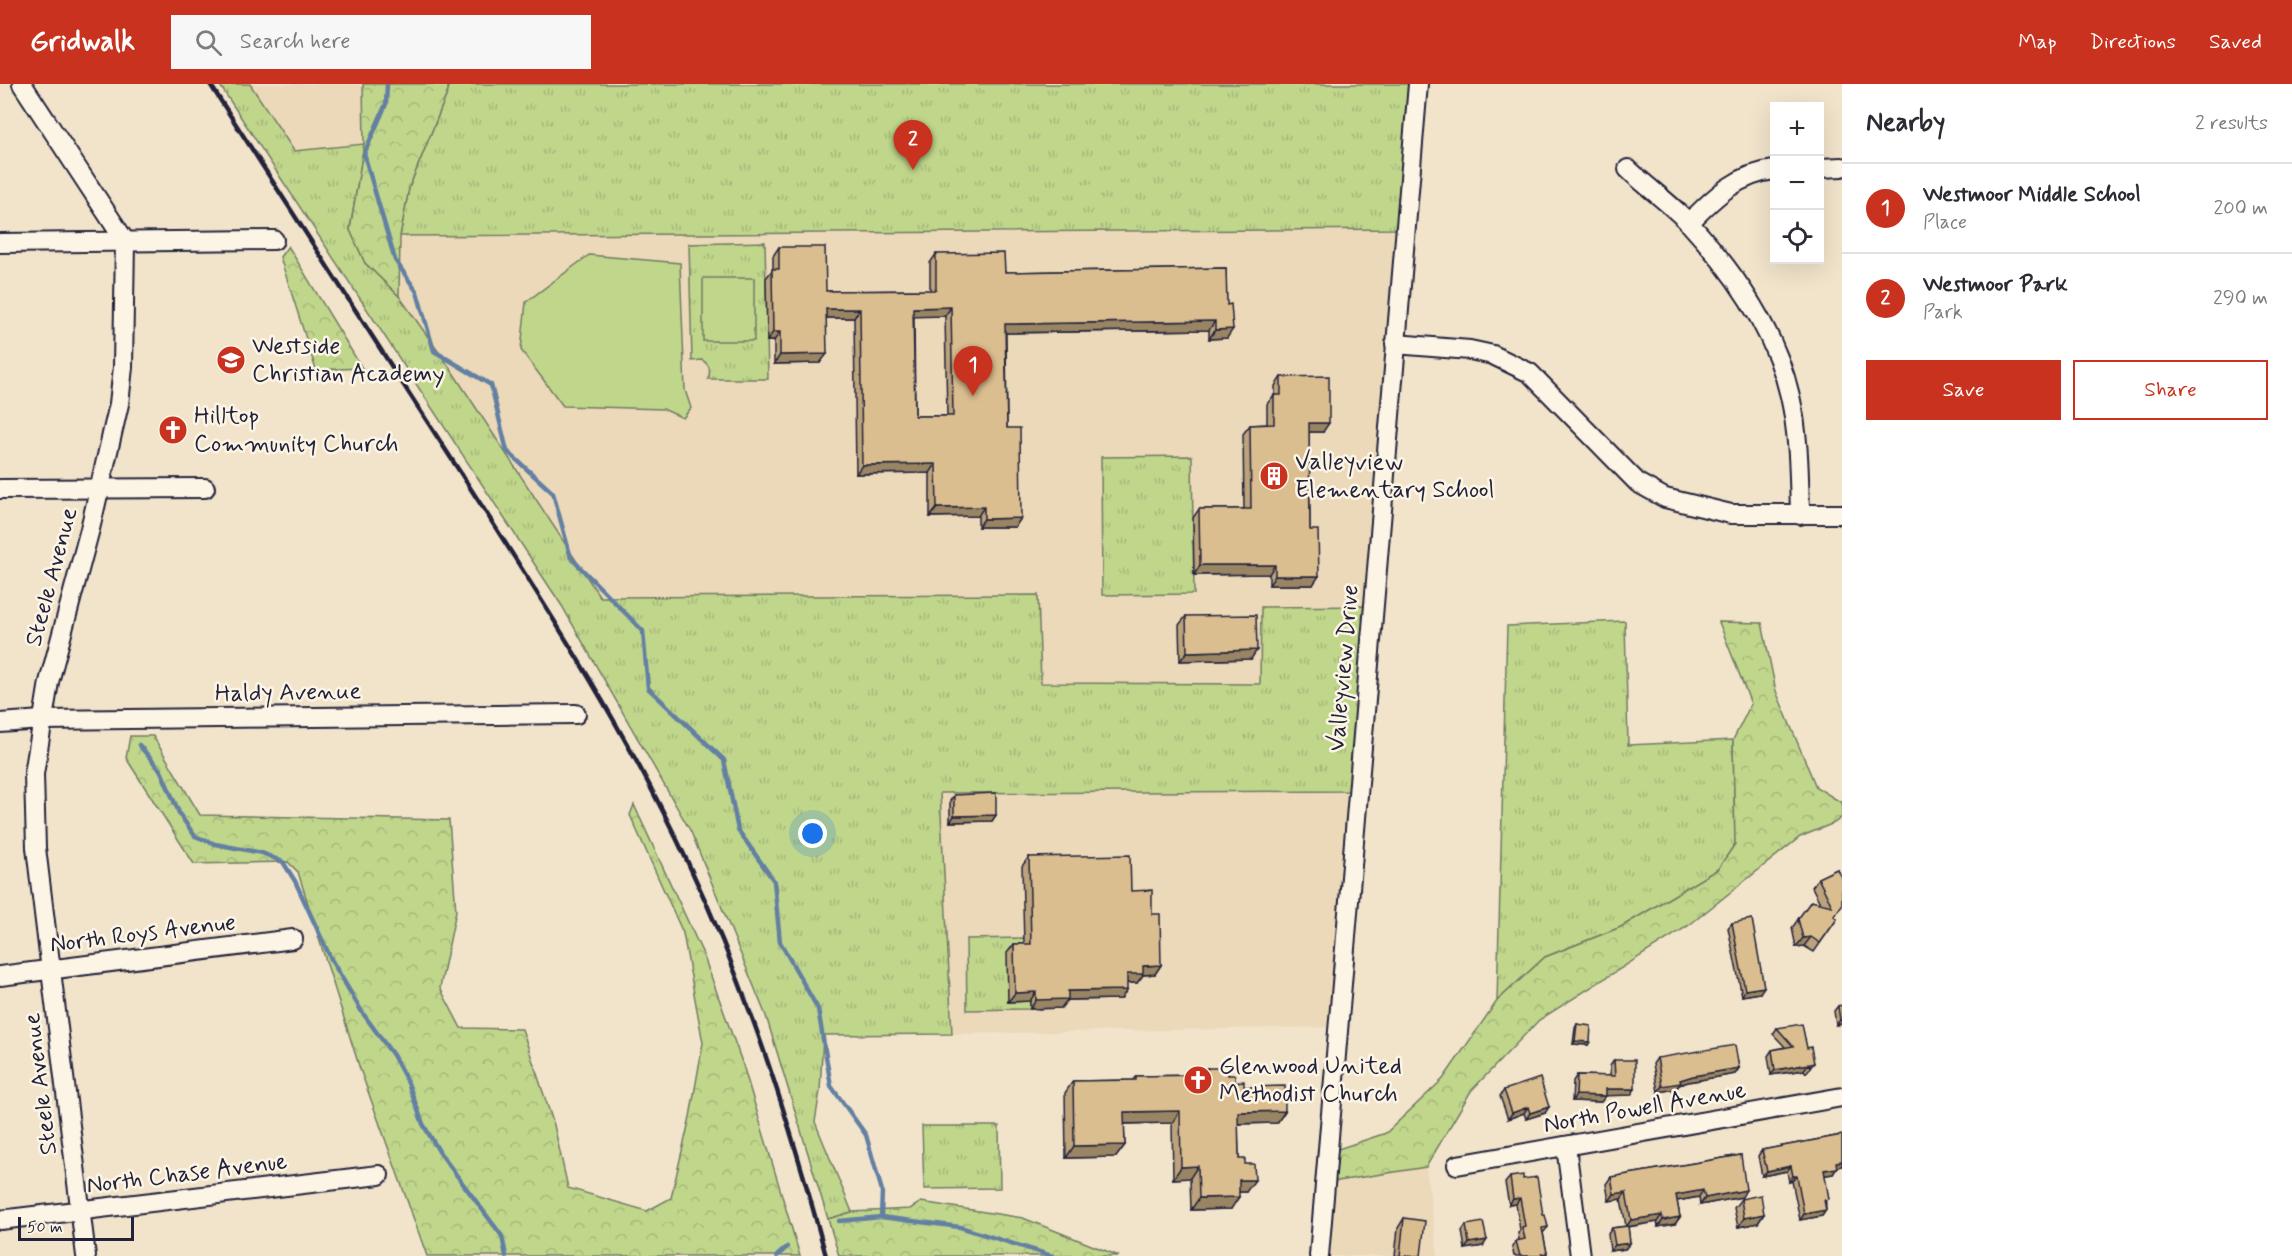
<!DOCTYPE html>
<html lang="en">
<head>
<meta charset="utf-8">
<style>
	body { margin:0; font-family:Mynerve,sans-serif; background:#f7f7f7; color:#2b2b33 }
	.controls { position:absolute; right:18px; top:18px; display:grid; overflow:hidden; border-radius:0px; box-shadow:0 6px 24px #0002 }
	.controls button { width:54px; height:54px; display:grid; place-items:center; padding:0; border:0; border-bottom:2px solid #e1e1e2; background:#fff; color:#2b2b33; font:30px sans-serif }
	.scale { position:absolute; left:18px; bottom:15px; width:116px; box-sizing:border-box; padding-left:6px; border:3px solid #22223b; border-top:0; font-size:16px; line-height:21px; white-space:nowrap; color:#22223b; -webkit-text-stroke:4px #fcf5e5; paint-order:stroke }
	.you { position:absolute; left:813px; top:750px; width:21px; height:21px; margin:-15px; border:4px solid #fff; border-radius:50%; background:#1a73e8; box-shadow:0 0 0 9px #1a73e833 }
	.badge { display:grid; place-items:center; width:39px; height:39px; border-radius:50%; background:#c8321e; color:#fff; font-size:20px; font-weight:700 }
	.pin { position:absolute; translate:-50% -50px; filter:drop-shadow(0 2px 3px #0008) }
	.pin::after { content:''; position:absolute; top:32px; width:21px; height:18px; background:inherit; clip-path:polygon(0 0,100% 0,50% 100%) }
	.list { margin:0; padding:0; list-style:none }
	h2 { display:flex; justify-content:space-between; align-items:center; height:78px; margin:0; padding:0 24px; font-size:26px }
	h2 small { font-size:20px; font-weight:400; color:#7c7c81 }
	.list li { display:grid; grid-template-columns:39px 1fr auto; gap:18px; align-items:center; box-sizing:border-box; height:90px; padding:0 24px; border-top:2px solid #e1e1e2 }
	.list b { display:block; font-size:22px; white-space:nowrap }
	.list p { margin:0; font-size:20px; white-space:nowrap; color:#7c7c81 }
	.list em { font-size:20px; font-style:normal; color:#7c7c81 }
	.actions { display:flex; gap:12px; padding:18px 24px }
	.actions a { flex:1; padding:14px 0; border:2px solid #c8321e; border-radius:0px; text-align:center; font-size:21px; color:#c8321e }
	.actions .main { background:#c8321e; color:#fff }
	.icon { flex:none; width:33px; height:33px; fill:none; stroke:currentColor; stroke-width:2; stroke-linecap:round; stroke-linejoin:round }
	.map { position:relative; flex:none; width:1842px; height:1172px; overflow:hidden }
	header { display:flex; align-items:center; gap:36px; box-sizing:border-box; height:84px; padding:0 30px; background:#c8321e; color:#fff }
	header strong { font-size:28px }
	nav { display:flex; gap:33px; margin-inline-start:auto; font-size:21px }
	.search { width:420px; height:54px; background:#f7f7f7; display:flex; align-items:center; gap:15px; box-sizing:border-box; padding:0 21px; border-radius:0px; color:#7c7c81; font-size:22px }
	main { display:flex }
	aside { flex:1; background:#fff }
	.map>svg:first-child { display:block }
	.built { fill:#ebd9b9 }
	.grass { fill:url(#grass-tufts); stroke:#717c63; stroke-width:1.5 }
	.forest { fill:url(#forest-crowns); stroke:#717c63; stroke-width:1.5 }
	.pitch { fill:#c0d68b; stroke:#717c63; stroke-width:1.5 }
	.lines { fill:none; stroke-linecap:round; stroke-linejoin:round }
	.stream { stroke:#6380a3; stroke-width:4.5 }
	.minor-casing { stroke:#22223b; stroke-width:22 }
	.minor { stroke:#fcf5e5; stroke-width:18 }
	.rail { stroke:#22223b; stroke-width:4.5 }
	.wall { fill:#bca37b; stroke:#22223b; stroke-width:1.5; fill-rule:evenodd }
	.shaded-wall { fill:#998564; stroke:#22223b; stroke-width:1.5 }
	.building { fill:#dbbe8f; stroke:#22223b; stroke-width:1.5; fill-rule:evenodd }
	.labels { text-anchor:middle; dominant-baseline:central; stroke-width:5; stroke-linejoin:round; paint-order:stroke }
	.poi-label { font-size:24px; fill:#22223b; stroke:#fcf5e5; text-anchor:start }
	.street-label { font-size:24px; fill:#22223b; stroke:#fcf5e5 }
</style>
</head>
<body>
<header>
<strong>Gridwalk</strong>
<div class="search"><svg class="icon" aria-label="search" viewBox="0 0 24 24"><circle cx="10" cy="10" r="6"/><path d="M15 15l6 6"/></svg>Search here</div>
<nav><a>Map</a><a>Directions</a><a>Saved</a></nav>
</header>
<main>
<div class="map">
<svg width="1842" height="1172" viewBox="0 0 1842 1172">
	<defs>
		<pattern id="grass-tufts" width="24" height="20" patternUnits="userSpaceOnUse" patternTransform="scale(1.5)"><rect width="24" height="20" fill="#c0d68b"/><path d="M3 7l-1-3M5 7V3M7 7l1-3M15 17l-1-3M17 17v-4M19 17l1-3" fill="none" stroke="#a5b779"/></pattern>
		<pattern id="forest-crowns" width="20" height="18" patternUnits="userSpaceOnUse" patternTransform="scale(1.5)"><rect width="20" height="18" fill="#c0d68b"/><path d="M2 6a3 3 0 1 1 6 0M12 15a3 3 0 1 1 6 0" fill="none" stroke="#a5b779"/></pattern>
	</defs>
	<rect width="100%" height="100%" fill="#f2e4cb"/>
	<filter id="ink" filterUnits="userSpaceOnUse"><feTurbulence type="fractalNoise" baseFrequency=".0167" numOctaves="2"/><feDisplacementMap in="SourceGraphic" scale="12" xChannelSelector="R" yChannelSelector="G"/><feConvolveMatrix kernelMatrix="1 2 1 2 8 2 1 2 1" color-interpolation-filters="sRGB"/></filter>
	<g filter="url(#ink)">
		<g class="built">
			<path d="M250,0H363L364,60L294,68Z"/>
			<path d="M1405,145L1373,522L1261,600L1041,599L1037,511L600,513L450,284L399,212L400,152Z"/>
			<path d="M1357,707L1339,943L952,950L940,709Z"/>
			<path d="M1426,1083L1438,1172H1319L1325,1099Z"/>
		</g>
		<g class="grass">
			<path d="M219,0H250L294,67L364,60L350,146L365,179L399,212L450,284L600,513L1038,511L1041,599L1260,600L1261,523L1373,522L1357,707L940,709L952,950L823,951L820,1007L815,1038L852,1128L828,1135L766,932L691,748L562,522Z"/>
			<path d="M448,0H1418L1405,145L400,152L409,104L448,7Z"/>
			<path d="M765,158L768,295H708C711,286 710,281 702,276L692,277L689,160Z"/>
			<path d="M1192,372L1194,510L1102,511L1101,373Z"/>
			<path d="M1625,537L1628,661L1733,656L1735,760L1718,785L1621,843L1545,873L1497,917L1507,542Z"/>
			<path d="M1024,854L1029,857L1030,925L967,926L966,855Z"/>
			<path d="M922,1042H999L1000,1104L924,1105Z"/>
		</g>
		<g class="forest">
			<path d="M363,0H448V7L409,104L400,152L399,212L365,179L350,146L364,60Z"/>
			<path d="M288,162L362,284L316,286L280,173Z"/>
			<path d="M1719,538L1762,539L1776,607L1816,703L1842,719V733L1834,739L1800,753L1688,842L1539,936L1471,1007L1426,1083L1325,1099L1329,1068L1386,1049L1443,995L1497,917L1545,873L1621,843L1718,785L1735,760L1733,656L1751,620Z"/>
			<path d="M130,652H153L200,731L449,736L456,827L440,904L461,944L522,945L554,1041L568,1104L647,1127L671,1114L690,1033L703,959L683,849L630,731L634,721L703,870L743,981L800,1172H427L360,985L298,788L288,778L194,780L126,674Z"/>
			<path d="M921,1118L1023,1134L1119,1172H839L828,1135L852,1128L910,1125Z"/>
		</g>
		<g class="pitch">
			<path d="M589,171L680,179L685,306L691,324L683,334L663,325L563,322L521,266L526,218Z"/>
			<rect x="703" y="194" width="51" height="63"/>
		</g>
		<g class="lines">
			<g class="stream">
				<path d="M387,0L386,20L364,70L395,176L417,208L434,267L491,301L507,367L553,409L571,474L643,547L648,604L724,676L738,746L774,797L780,858L818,925L831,1002L866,1051L882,1107L881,1133"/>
				<path d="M139,661L161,687L180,731L195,752L215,760L262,769L283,778L295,797L332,877L362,928L393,971L408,999L423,1040L440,1069L502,1152L506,1172"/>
				<path d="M839,1137L881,1133L960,1143L1052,1172"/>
				<path d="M777,1172L787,1163"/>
			</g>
			<g class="minor-casing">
				<g id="minor">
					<path d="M22,0L125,157L123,283L119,320L90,445L49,598L34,690L36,764L86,1172"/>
					<path d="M1820,84L1842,83"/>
					<path d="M1628,85C1648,104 1671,120 1690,140C1735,189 1775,246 1790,312C1799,351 1799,392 1800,431"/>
					<path d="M1689,139C1714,113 1738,90 1774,86"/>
					<path d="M0,159L274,156"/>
					<path d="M1395,260L1470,266L1493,271L1530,289L1638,399L1665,414L1731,430H1842"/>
					<path d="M0,405L205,404"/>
					<path d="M0,639L42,636L576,630"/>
					<path d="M0,892L293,855"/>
					<path d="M1566,1062L1580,1172"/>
					<path d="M1457,1081L1842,1013"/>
					<path d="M0,1136L379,1091"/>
					<path d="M1319,1172L1418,0"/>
				</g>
			</g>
			<use href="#minor" class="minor"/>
			<path class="rail" d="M210,0C293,129 376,259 460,388C542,516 625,643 689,781C748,906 790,1039 826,1172"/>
		</g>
		<g class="wall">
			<path d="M779,163L826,207L930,206V179L936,170L1005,188L1226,184L1227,254L1209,255V246L1006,249L1007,344L1021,434L1015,443H978V432L930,433V389L856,390L854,234H826L820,279L774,280V257H767L766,194L773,185V172ZM914,232H945L947,332H915Z"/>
			<path d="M1281,293L1323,348H1309L1310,446L1313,501H1269V490L1194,491L1193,434L1199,425H1244L1243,350L1250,341L1267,340V320L1274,311H1275V302Z"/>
			<path d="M1186,532L1251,575L1180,577L1179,541Z"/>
			<path d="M954,711L996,731L992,737L950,738V717Z"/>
			<path d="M1029,773L1131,807L1152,830L1161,881L1155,890L1143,891L1137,899H1127L1121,915L1067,916L1061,924L1030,925V917L1008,918L1007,869L1014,860H1024L1022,782Z"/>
			<path d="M1837,785L1834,833L1837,835L1814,868L1804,862L1796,863L1792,844L1811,817L1820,819L1812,803L1818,794Z"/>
			<path d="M1732,839L1760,909L1742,912L1728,844Z"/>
			<path d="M1838,922L1842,940L1836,941L1834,927Z"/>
			<path d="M1577,940L1588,961L1573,960L1575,944Z"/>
			<path d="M1777,944L1807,964L1814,979L1806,989L1804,986L1771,991L1768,972L1772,966L1785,963L1773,950Z"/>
			<path d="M1657,974L1739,984L1735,990L1688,998L1679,1001L1676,1005L1658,1008L1653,980Z"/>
			<path d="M1614,976L1631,1011H1606L1601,1018L1572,1017L1573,997L1577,991L1610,992V982Z"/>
			<path d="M1207,984L1228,991L1235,998L1285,1027L1277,1039L1238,1040L1239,1075L1246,1108H1239L1231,1125L1191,1126L1190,1094L1173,1095L1172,1039L1124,1040L1125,1061L1116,1073L1066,1074L1065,1009L1073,997L1133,996L1136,992L1202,991Z"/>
			<path d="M1504,1006L1545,1029L1526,1035L1524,1029L1508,1035L1500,1012Z"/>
			<path d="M1842,1051V1082L1837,1083L1833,1090L1825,1091L1826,1126L1822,1132L1800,1136L1792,1097L1789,1098L1787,1087L1762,1092L1758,1072L1762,1066Z"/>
			<path d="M1741,1071L1742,1113L1700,1121L1699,1113L1677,1117L1680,1133L1675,1140L1658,1143L1657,1138L1628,1143L1630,1159L1625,1165L1610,1167L1608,1150L1612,1144L1626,1142L1621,1115L1609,1117L1606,1100L1611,1093Z"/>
			<path d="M1510,1093L1523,1095L1543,1131L1548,1143L1543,1149L1547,1169L1545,1172H1514L1512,1163L1516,1157L1519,1156L1518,1149L1520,1146L1516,1120L1509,1121L1505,1099Z"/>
			<path d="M1741,1115L1764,1130L1758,1139L1738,1143L1734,1124Z"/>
			<path d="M1404,1134L1421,1172H1395L1398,1144Z"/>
			<path d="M1466,1141L1483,1162L1465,1165L1462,1147Z"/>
		</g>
		<g class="shaded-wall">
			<path d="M951,223L945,232L907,233L913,224Z"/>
			<path d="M826,225H860L854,234H820Z"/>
			<path d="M1215,237L1209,246L999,249L1005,240Z"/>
			<path d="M1233,245L1227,254L1209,255L1215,246Z"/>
			<path d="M773,248H780L774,257H767Z"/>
			<path d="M827,270L820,279L774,280L780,271Z"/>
			<path d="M1309,339H1329L1323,348H1303Z"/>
			<path d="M936,380L930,389L856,390L862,381Z"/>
			<path d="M984,423L978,432L930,433L937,424Z"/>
			<path d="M1021,434L1015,443H978L984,435Z"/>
			<path d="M1200,481H1275L1269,490L1194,491Z"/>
			<path d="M1275,492H1319L1313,501H1269Z"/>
			<path d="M1257,566L1251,575L1180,577L1187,568Z"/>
			<path d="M996,731L992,737L950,738L954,732Z"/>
			<path d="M1811,853L1804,862L1796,863L1803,854Z"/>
			<path d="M1161,881L1155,890L1143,891L1137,899H1121L1127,890L1143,882Z"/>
			<path d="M1764,903L1760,909L1742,912L1745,906Z"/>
			<path d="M1127,906L1121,915L1067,916L1061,924L1030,925L1036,916L1068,907Z"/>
			<path d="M1036,908L1030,917L1008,918L1015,909Z"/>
			<path d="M1840,936H1842V940L1836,941Z"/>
			<path d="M1575,957L1590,958L1588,961L1573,960Z"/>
			<path d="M1808,980L1804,986L1771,991L1775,986Z"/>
			<path d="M1739,984L1735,990L1688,998L1679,1001L1676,1005L1658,1008L1662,1002L1680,996L1693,992Z"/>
			<path d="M1606,1005H1635L1631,1011L1602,1012Z"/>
			<path d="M1576,1011L1606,1012L1601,1018L1572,1017Z"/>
			<path d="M1528,1023L1524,1029L1508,1035L1512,1029Z"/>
			<path d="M1549,1023L1545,1029L1526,1035L1530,1029Z"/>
			<path d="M1180,1027L1172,1039L1115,1040L1124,1028Z"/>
			<path d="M1285,1027L1277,1039L1230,1040L1238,1028Z"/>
			<path d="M1125,1061L1116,1073L1066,1074L1074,1062Z"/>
			<path d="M1842,1077V1082L1832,1084L1836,1078Z"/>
			<path d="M1198,1082L1190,1094L1173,1095L1181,1083Z"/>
			<path d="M1791,1082L1787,1087L1762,1092L1767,1087Z"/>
			<path d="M1837,1084L1833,1090L1820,1092L1824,1086Z"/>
			<path d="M1793,1092H1797L1792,1097L1789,1098Z"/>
			<path d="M1239,1096H1255L1246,1108H1230Z"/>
			<path d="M1703,1106L1699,1113L1671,1118L1676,1111Z"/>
			<path d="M1746,1106L1742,1113L1700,1121L1705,1114Z"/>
			<path d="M1626,1108L1621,1115L1609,1117L1614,1110Z"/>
			<path d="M1239,1113L1231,1125L1191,1126L1199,1114Z"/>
			<path d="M1520,1114L1516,1120L1509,1121L1513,1115Z"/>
			<path d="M1826,1126L1822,1132L1800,1136L1804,1130Z"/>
			<path d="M1764,1130L1758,1139L1738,1143L1744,1134Z"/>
			<path d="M1662,1131L1657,1138L1626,1143L1631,1136Z"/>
			<path d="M1680,1133L1675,1140L1658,1143L1663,1136Z"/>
			<path d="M1487,1156L1483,1162L1465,1165L1469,1159Z"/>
			<path d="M1630,1159L1625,1165L1610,1167L1615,1161Z"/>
		</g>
		<g class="building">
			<path d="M779,163H825L826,207L936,206V170L1004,169L1005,188L1226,184L1227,221L1231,220L1233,245L1215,246V237L1005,240L1007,344H1020L1021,434L984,435V423L937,424L936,380L862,381L860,225H826L827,270L780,271V248H773L772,185H779ZM951,223L953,332H915L913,224Z"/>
			<path d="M1329,292V339H1309L1310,446H1318L1319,492H1275V481H1200L1199,425H1251L1250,341L1274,340V311H1281V293Z"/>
			<path d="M1256,531L1257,566L1187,568L1186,532Z"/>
			<path d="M996,709V731L954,732V711Z"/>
			<path d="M1130,771L1131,807L1152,806V830H1160L1161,881L1143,882V890H1127V906L1068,907V915L1036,916V908L1015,909L1014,860H1031L1029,773Z"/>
			<path d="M1837,785L1842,796V821L1834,832L1837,835L1820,859L1811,853L1803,854L1798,835L1811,817L1832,822L1818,794Z"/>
			<path d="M1752,835L1764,903L1745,906L1732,839Z"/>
			<path d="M1842,921V936H1840L1838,922Z"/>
			<path d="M1577,940L1591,942L1590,958L1575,957Z"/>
			<path d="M1802,940L1807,964L1811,963L1814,979L1810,980V983L1808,980L1775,986L1772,966L1793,962L1777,944Z"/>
			<path d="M1735,961L1739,984L1693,992L1680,996L1681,999L1662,1002L1657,974Z"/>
			<path d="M1614,976H1635V1005H1606V1012L1576,1011L1577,991L1615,992Z"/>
			<path d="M1207,984H1228V991H1235V998L1244,997V1003L1285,1002V1027L1238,1028L1239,1075H1245V1080H1254L1255,1096H1239V1113L1199,1114L1198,1082L1181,1083L1180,1027L1124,1028L1125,1061L1074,1062L1073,997L1136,996V992L1207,991Z"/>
			<path d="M1540,994L1549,1023L1530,1029L1528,1023L1512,1029L1504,1006Z"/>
			<path d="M1842,1051V1077L1836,1078L1837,1084L1824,1086L1829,1115L1824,1116L1826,1126L1804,1130L1797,1092H1793L1791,1082L1767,1087L1762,1066Z"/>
			<path d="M1741,1071L1746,1106L1705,1114L1703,1106L1676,1111L1680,1133L1663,1136L1662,1131L1631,1136L1626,1108L1614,1110L1611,1093Z"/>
			<path d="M1523,1091V1095L1537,1093L1543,1131H1545L1548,1143L1542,1144L1547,1169L1542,1170V1172H1520L1516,1157L1525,1155L1522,1143L1525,1142L1520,1114L1513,1115L1510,1093Z"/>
			<path d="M1761,1111L1764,1130L1744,1134L1741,1115Z"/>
			<path d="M1404,1134L1425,1137L1421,1172H1400Z"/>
			<path d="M1483,1138L1487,1156L1469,1159L1466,1141Z"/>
			<path d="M1628,1142L1630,1159L1615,1161L1612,1144Z"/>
		</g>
	</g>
	<defs>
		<g id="school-disc" transform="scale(1.5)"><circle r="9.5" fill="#c8321e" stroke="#fcf5e5"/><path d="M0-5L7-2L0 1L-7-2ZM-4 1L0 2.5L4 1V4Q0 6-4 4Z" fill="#fff"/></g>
		<g id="church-disc" transform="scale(1.5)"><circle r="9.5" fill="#c8321e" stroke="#fcf5e5"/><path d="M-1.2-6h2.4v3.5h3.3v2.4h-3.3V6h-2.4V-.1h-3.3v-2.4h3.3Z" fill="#fff"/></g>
		<g id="building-disc" transform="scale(1.5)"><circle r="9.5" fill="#c8321e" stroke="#fcf5e5"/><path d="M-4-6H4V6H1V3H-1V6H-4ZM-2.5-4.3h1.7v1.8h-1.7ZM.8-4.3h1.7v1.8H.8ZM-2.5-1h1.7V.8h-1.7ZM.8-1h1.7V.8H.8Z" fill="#fff"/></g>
	</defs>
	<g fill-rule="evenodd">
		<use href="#school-disc" x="231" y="276"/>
		<use href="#church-disc" x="173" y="346"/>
		<use href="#building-disc" x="1274" y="392"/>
		<use href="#church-disc" x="1198" y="996"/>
	</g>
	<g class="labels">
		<g class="poi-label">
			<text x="252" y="262">Westside<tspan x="252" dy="28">Christian Academy</tspan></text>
			<text x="194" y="332">Hilltop<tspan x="194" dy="28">Community Church</tspan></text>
			<text x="1295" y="378">Valleyview<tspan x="1295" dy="28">Elementary School</tspan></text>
			<text x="1219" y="982">Glenwood United<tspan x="1219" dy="28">Methodist Church</tspan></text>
		</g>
		<g class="street-label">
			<text transform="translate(52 493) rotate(-75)">Steele Avenue</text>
			<text transform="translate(1344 584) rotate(-85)">Valleyview Drive</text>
			<text transform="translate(288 609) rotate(-1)">Haldy Avenue</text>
			<text transform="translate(143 850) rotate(-7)">North Roys Avenue</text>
			<text transform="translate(41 1000) rotate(-97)">Steele Avenue</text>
			<text transform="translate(1645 1024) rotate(-10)">North Powell Avenue</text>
			<text transform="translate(187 1090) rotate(-7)">North Chase Avenue</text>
		</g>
	</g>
</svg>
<div class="controls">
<button>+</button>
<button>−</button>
<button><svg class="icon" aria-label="locate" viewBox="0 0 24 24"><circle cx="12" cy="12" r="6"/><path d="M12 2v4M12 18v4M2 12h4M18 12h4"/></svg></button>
</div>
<div class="scale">50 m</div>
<div class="you"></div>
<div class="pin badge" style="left:973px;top:312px">1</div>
<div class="pin badge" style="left:913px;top:86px">2</div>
</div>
<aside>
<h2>Nearby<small>2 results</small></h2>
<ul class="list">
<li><span class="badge">1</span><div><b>Westmoor Middle School</b><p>Place</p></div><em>200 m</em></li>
<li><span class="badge">2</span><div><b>Westmoor Park</b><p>Park</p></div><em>290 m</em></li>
</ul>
<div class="actions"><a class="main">Save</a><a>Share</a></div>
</aside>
</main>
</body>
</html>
